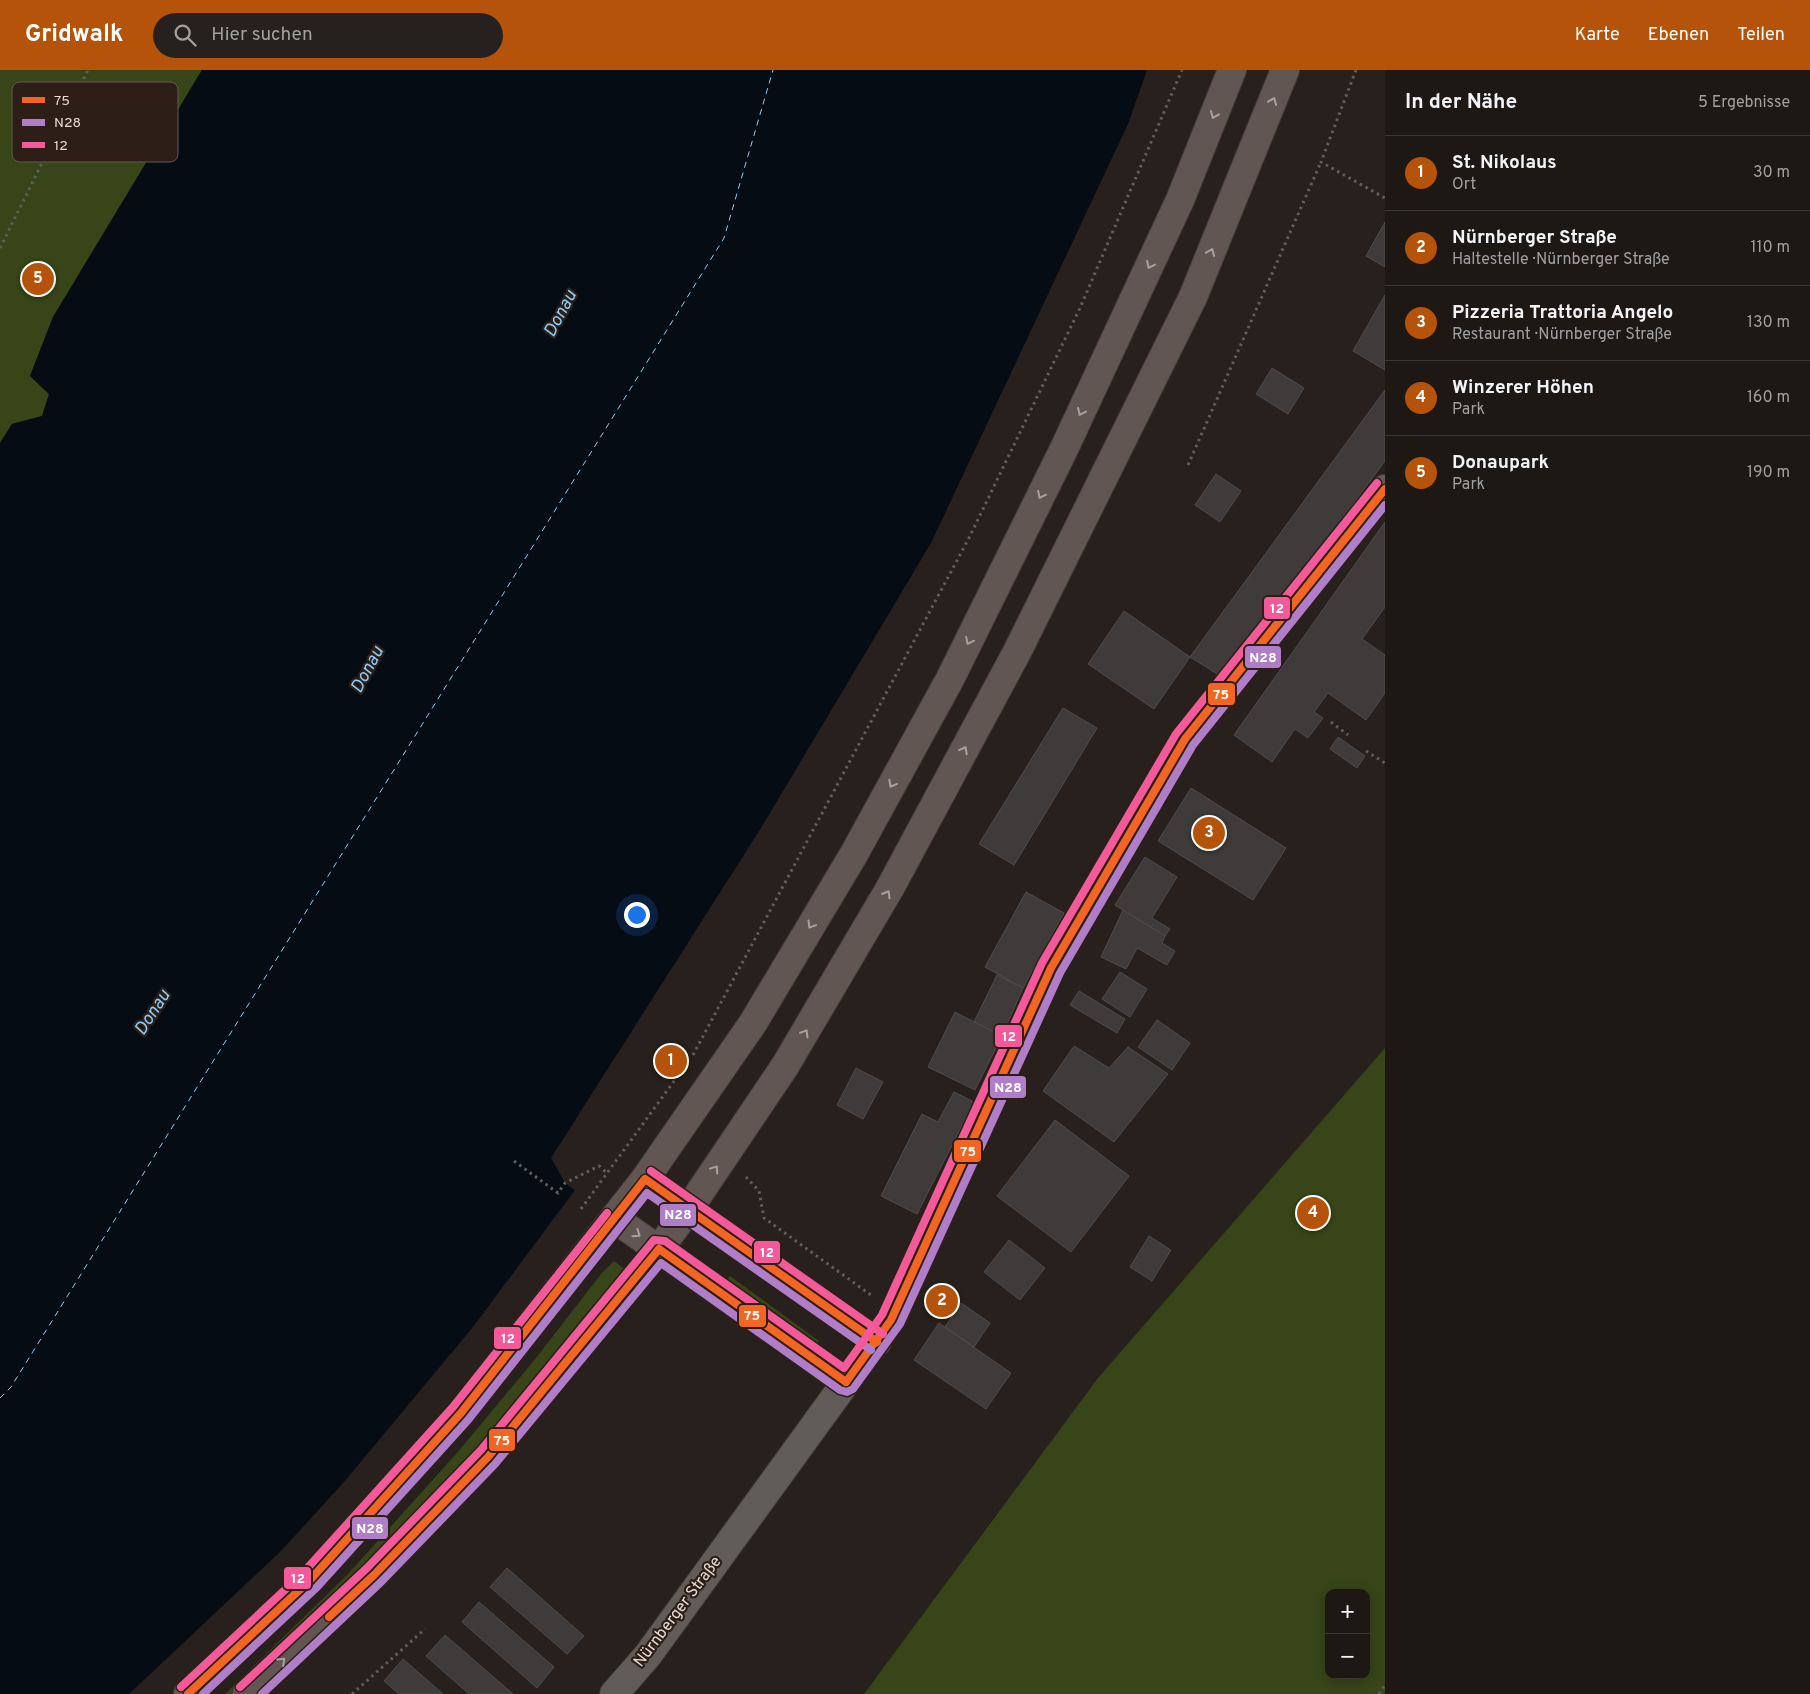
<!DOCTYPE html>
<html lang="de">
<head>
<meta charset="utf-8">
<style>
	body { margin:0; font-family:Overpass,sans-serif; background:#26211e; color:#f1f3f6 }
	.controls { position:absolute; right:15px; bottom:15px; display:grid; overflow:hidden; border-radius:10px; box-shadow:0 2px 12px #0003 }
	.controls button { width:45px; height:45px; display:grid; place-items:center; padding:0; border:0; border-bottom:1px solid #3c3734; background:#1e1815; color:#f1f3f6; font:25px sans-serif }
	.you { position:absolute; left:636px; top:844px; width:18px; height:18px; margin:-12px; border:4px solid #fff; border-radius:50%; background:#1a73e8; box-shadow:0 0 0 8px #1a73e833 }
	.badge { display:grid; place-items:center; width:32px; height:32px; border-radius:50%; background:#b45309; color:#fff; font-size:16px; font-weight:700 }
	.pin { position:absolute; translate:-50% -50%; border:2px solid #fff; box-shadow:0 1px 5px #0006 }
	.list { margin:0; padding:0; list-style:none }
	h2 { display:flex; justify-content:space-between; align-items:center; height:65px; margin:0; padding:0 20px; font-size:21px }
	h2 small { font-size:16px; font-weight:400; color:#a1a0a0 }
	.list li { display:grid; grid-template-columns:32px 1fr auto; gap:15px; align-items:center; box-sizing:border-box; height:75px; padding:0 20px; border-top:1px solid #3c3734 }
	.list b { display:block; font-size:19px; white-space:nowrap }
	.list p { margin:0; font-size:16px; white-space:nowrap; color:#a1a0a0 }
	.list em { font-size:16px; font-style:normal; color:#a1a0a0 }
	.icon { flex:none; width:28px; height:28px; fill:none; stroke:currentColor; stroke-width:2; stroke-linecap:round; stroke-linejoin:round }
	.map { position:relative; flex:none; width:1385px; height:1624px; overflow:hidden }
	header { display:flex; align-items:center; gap:30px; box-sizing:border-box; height:70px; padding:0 25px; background:#b45309; color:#fff }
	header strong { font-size:24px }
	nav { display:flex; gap:28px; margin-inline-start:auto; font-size:18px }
	.search { width:350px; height:45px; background:#26211e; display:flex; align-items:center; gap:12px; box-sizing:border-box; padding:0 18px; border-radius:28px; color:#a1a0a0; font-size:19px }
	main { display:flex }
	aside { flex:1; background:#1e1815 }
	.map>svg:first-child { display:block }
	.green { fill:#374519; fill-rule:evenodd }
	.water { fill:#050c14 }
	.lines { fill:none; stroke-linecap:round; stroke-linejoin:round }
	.ferry { stroke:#8acdfb; stroke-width:1; stroke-dasharray:6 5; stroke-linecap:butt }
	.building { fill:#3f3b3b; stroke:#504c4d }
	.minor-casing { stroke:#433c3a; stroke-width:30 }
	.major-casing { stroke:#433c3a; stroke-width:30 }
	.path { stroke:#635d5a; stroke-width:3; stroke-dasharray:2.5 4; stroke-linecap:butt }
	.minor { stroke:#625c58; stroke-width:28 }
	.major { stroke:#615652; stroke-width:28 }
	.bus-1-casing { stroke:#2d1f17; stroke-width:11 }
	.bus-2-casing { stroke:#2d1f17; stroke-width:11 }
	.bus-3-casing { stroke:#2d1f17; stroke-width:11 }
	.bus-1 { stroke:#f26522; stroke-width:8 }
	.bus-2 { stroke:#b07ec8; stroke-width:8 }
	.bus-3 { stroke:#f45a9a; stroke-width:8 }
	.oneway { stroke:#aba09c }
	.labels { text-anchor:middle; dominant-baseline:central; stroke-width:4.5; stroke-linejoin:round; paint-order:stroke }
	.street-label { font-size:16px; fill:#e7ddd8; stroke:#2d1f17 }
	.water-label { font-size:18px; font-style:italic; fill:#8acdfb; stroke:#2d1f17 }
	.key { fill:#2d1f17; stroke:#655851; stroke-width:1 }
	.key-label { font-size:14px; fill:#e7ddd8 }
	.line-badge { stroke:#2d1f17; stroke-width:2 }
	.badge-label { font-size:14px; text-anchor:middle; font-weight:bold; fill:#fff }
</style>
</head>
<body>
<header>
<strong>Gridwalk</strong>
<div class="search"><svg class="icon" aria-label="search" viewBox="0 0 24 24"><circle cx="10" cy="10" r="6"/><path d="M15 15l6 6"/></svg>Hier suchen</div>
<nav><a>Karte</a><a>Ebenen</a><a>Teilen</a></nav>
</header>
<main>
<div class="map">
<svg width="1385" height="1624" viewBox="0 0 1385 1624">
	<rect width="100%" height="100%" fill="#28201c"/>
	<g class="green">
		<path d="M0,0H202L53,247L30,306L49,324L42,346L12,354L0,373Z"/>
		<path d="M1385,978V1624H864L1098,1308ZM1329,1523H1366V1605H1329Z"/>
		<path d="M614,1191L627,1201L507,1346L452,1408L236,1624H225L348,1504L457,1383L536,1288L601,1204Z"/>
		<path d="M730,1206L819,1271L815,1277L726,1211Z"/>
	</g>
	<path class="water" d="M202,0H1147L1128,54L931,473L761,758L551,1088L565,1113L575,1120L473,1257L344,1412L281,1481L129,1624H0V373L12,354L42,346L49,324L30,306L53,247Z"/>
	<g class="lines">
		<path class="ferry" d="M0,1328L11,1317L724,168L773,0"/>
	</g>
	<g class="building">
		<path d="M1385,152V197L1366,186Z"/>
		<path d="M1385,225V300L1353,281Z"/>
		<path d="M1272,298L1304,318L1288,344L1256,324Z"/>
		<path d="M1385,320V391L1224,608L1190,587Z"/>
		<path d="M1216,404L1241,421L1220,452L1195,435Z"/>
		<path d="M1385,452V537L1362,569L1385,585V623L1366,650L1328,623L1314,642L1323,648L1308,668L1295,659L1272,692L1234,665Z"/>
		<path d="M1124,541L1190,587L1154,639L1088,594Z"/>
		<path d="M1063,638L1097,658L1014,795L979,774Z"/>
		<path d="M1338,667L1365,686L1357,698L1330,679Z"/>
		<path d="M1191,718L1286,778L1253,830L1158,771Z"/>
		<path d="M1145,787L1177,807L1152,848L1170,859L1165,866L1115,835Z"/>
		<path d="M1026,822L1064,843L1023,918L985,897Z"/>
		<path d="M1123,840L1165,866L1162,873L1175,881L1167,895L1137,878L1126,899L1101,887Z"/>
		<path d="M1120,902L1147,919L1130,947L1102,929Z"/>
		<path d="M997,905L1023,918L1002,966L974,952Z"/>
		<path d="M1079,921L1125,949L1117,963L1070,935Z"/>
		<path d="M955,942L1002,966L975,1020L928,997Z"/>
		<path d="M1157,950L1190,973L1172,1000L1138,977Z"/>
		<path d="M1074,976L1109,998L1128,977L1168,1004L1114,1072L1043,1021Z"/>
		<path d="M856,998L883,1012L863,1049L837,1035Z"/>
		<path d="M954,1022L974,1032L917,1144L881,1126L922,1044L938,1052Z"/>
		<path d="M1055,1050L1129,1106L1071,1182L997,1126Z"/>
		<path d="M1149,1166L1171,1180L1152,1211L1130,1197Z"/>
		<path d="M1009,1170L1045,1198L1020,1230L984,1202Z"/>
		<path d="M961,1233L990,1253L974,1277L945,1257Z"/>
		<path d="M939,1253L1011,1303L986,1339L914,1290Z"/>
		<path d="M507,1498L584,1566L567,1584L490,1517Z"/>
		<path d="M479,1532L554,1597L537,1618L462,1552Z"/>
		<path d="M445,1565L513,1624H469L426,1586Z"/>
		<path d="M403,1589L443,1624H399L384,1611Z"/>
	</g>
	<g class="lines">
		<g class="minor-casing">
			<path id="minor" d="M614,1624L648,1585L891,1250L1051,898L1185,669L1385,419"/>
		</g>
		<g class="major-casing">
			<g id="major">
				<path d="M645,1109L877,1272"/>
				<path d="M615,1149L846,1312"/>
				<path d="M188,1624L310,1510L461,1343L645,1109L753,953L854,784L950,609L1063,381L1180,130L1232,0"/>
				<path d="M247,1624L374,1505L488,1387L659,1179L688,1140L785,996L890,818L1017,582L1193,227L1285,0"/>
			</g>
		</g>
		<g class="path">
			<path d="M1356,0L1321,92L1385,128"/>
			<path d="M0,178L88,0"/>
			<path d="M1188,395L1321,92"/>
			<path d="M1331,652L1348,665"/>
			<path d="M1366,681L1385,693"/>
			<path d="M693,985L969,468L1080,238L1182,0"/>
			<path d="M514,1091L558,1123L565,1113L599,1096L607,1103"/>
			<path d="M746,1107L759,1121L764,1148L871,1225"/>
			<path d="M581,1139L685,996"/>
			<path d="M352,1624L425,1559"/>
			<path d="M1379,1624L1385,1615"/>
		</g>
		<use href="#minor" class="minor"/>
		<use href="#major" class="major"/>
		<g class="bus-1-casing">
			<g id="bus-1">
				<path d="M659,1179L846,1312"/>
				<path d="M846,1312L891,1250L1051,898L1185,669L1385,419"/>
				<path d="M329,1547L374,1505L488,1387L659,1179"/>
				<path d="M188,1624L310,1510L461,1343L645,1109L877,1272"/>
			</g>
		</g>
		<g class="bus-2-casing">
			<g id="bus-2">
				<path d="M203,1624L317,1517L468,1350L647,1123L871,1280"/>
				<path d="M262,1624L381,1512L495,1394L661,1193L840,1320L847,1322L853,1319L900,1254L1060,903L1193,675L1385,435"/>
			</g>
		</g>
		<g class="bus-3-casing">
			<g id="bus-3">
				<path d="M651,1101L883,1264"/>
				<path d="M181,1617L303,1503L453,1337L607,1143"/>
				<path d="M240,1617L367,1498L481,1380L654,1170L665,1171L844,1298L882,1245L1042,893L1176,664L1377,413"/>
			</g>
		</g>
		<use href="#bus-1" class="bus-1"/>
		<use href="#bus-2" class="bus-2"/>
		<use href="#bus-3" class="bus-3"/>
	</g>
	<defs><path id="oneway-chevron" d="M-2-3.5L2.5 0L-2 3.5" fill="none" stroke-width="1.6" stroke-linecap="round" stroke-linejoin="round" transform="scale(1.25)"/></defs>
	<g class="oneway">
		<use href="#oneway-chevron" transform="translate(1273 31) rotate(-68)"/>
		<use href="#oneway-chevron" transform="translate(1214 45) rotate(112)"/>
		<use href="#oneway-chevron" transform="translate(1211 182) rotate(-68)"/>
		<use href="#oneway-chevron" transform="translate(1150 195) rotate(115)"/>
		<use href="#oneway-chevron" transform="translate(1081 342) rotate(115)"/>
		<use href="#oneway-chevron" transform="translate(1041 425) rotate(116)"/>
		<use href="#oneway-chevron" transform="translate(969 571) rotate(116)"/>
		<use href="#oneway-chevron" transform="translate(964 680) rotate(-62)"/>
		<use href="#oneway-chevron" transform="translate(892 714) rotate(119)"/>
		<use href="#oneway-chevron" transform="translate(887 824) rotate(-60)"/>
		<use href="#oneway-chevron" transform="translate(811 855) rotate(121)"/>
		<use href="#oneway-chevron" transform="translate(805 963) rotate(-59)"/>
		<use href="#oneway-chevron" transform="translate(715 1099) rotate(-56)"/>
		<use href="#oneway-chevron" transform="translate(637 1164) rotate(35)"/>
		<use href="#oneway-chevron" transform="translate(282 1591) rotate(-43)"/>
	</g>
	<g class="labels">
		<g class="street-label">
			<text transform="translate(678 1542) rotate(-53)">Nürnberger Straße</text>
		</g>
		<g class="water-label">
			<text transform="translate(561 244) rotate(-62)">Donau</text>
			<text transform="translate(368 600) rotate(-62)">Donau</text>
			<text transform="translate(153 943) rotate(-57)">Donau</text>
		</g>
	</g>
	<rect x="12" y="12" width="166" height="80" rx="8" class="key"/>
	<rect x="22" y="27" width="23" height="6" fill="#f26522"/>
	<rect x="22" y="49" width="23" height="7" fill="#b07ec8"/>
	<rect x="22" y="72" width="23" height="6" fill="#f45a9a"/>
	<g class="key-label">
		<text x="54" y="35">75</text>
		<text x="54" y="57">N28</text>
		<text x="54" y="80">12</text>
	</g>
	<g class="line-badge">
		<rect x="1263" y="526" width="28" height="24" rx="5" fill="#f45a9a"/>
		<rect x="1244" y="575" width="38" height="24" rx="5" fill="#b07ec8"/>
		<rect x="1207" y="612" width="29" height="24" rx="5" fill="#f26522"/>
		<rect x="994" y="954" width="29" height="24" rx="5" fill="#f45a9a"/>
		<rect x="989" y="1005" width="38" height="24" rx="5" fill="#b07ec8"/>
		<rect x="953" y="1069" width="29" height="24" rx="5" fill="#f26522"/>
		<rect x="659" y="1133" width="38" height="24" rx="5" fill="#b07ec8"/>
		<rect x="753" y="1170" width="28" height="24" rx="5" fill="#f45a9a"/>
		<rect x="738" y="1234" width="29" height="24" rx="5" fill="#f26522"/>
		<rect x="493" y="1256" width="29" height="24" rx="5" fill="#f45a9a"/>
		<rect x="488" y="1358" width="28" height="24" rx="5" fill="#f26522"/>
		<rect x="351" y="1446" width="38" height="24" rx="5" fill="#b07ec8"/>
		<rect x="283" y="1496" width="29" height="24" rx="5" fill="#f45a9a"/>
	</g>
	<g class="badge-label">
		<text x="1277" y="543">12</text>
		<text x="1263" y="592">N28</text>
		<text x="1221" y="629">75</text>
		<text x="1009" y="971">12</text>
		<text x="1008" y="1022">N28</text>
		<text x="968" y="1086">75</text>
		<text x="678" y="1149">N28</text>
		<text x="767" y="1187">12</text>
		<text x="752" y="1250">75</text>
		<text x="508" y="1273">12</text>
		<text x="502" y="1375">75</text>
		<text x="370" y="1463">N28</text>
		<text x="298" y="1513">12</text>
	</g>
</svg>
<div class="controls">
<button>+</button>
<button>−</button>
</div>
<div class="you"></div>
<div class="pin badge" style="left:671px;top:991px">1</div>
<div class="pin badge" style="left:942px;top:1231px">2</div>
<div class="pin badge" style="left:1209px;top:763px">3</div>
<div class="pin badge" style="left:1313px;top:1143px">4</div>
<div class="pin badge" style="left:38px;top:209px">5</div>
</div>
<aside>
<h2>In der Nähe<small>5 Ergebnisse</small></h2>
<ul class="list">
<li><span class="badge">1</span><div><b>St. Nikolaus</b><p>Ort</p></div><em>30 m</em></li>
<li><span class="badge">2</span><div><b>Nürnberger Straße</b><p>Haltestelle · Nürnberger Straße</p></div><em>110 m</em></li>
<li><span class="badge">3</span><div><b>Pizzeria Trattoria Angelo</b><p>Restaurant · Nürnberger Straße</p></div><em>130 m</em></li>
<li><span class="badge">4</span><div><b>Winzerer Höhen</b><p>Park</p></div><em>160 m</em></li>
<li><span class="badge">5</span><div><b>Donaupark</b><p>Park</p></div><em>190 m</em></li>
</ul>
</aside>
</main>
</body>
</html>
